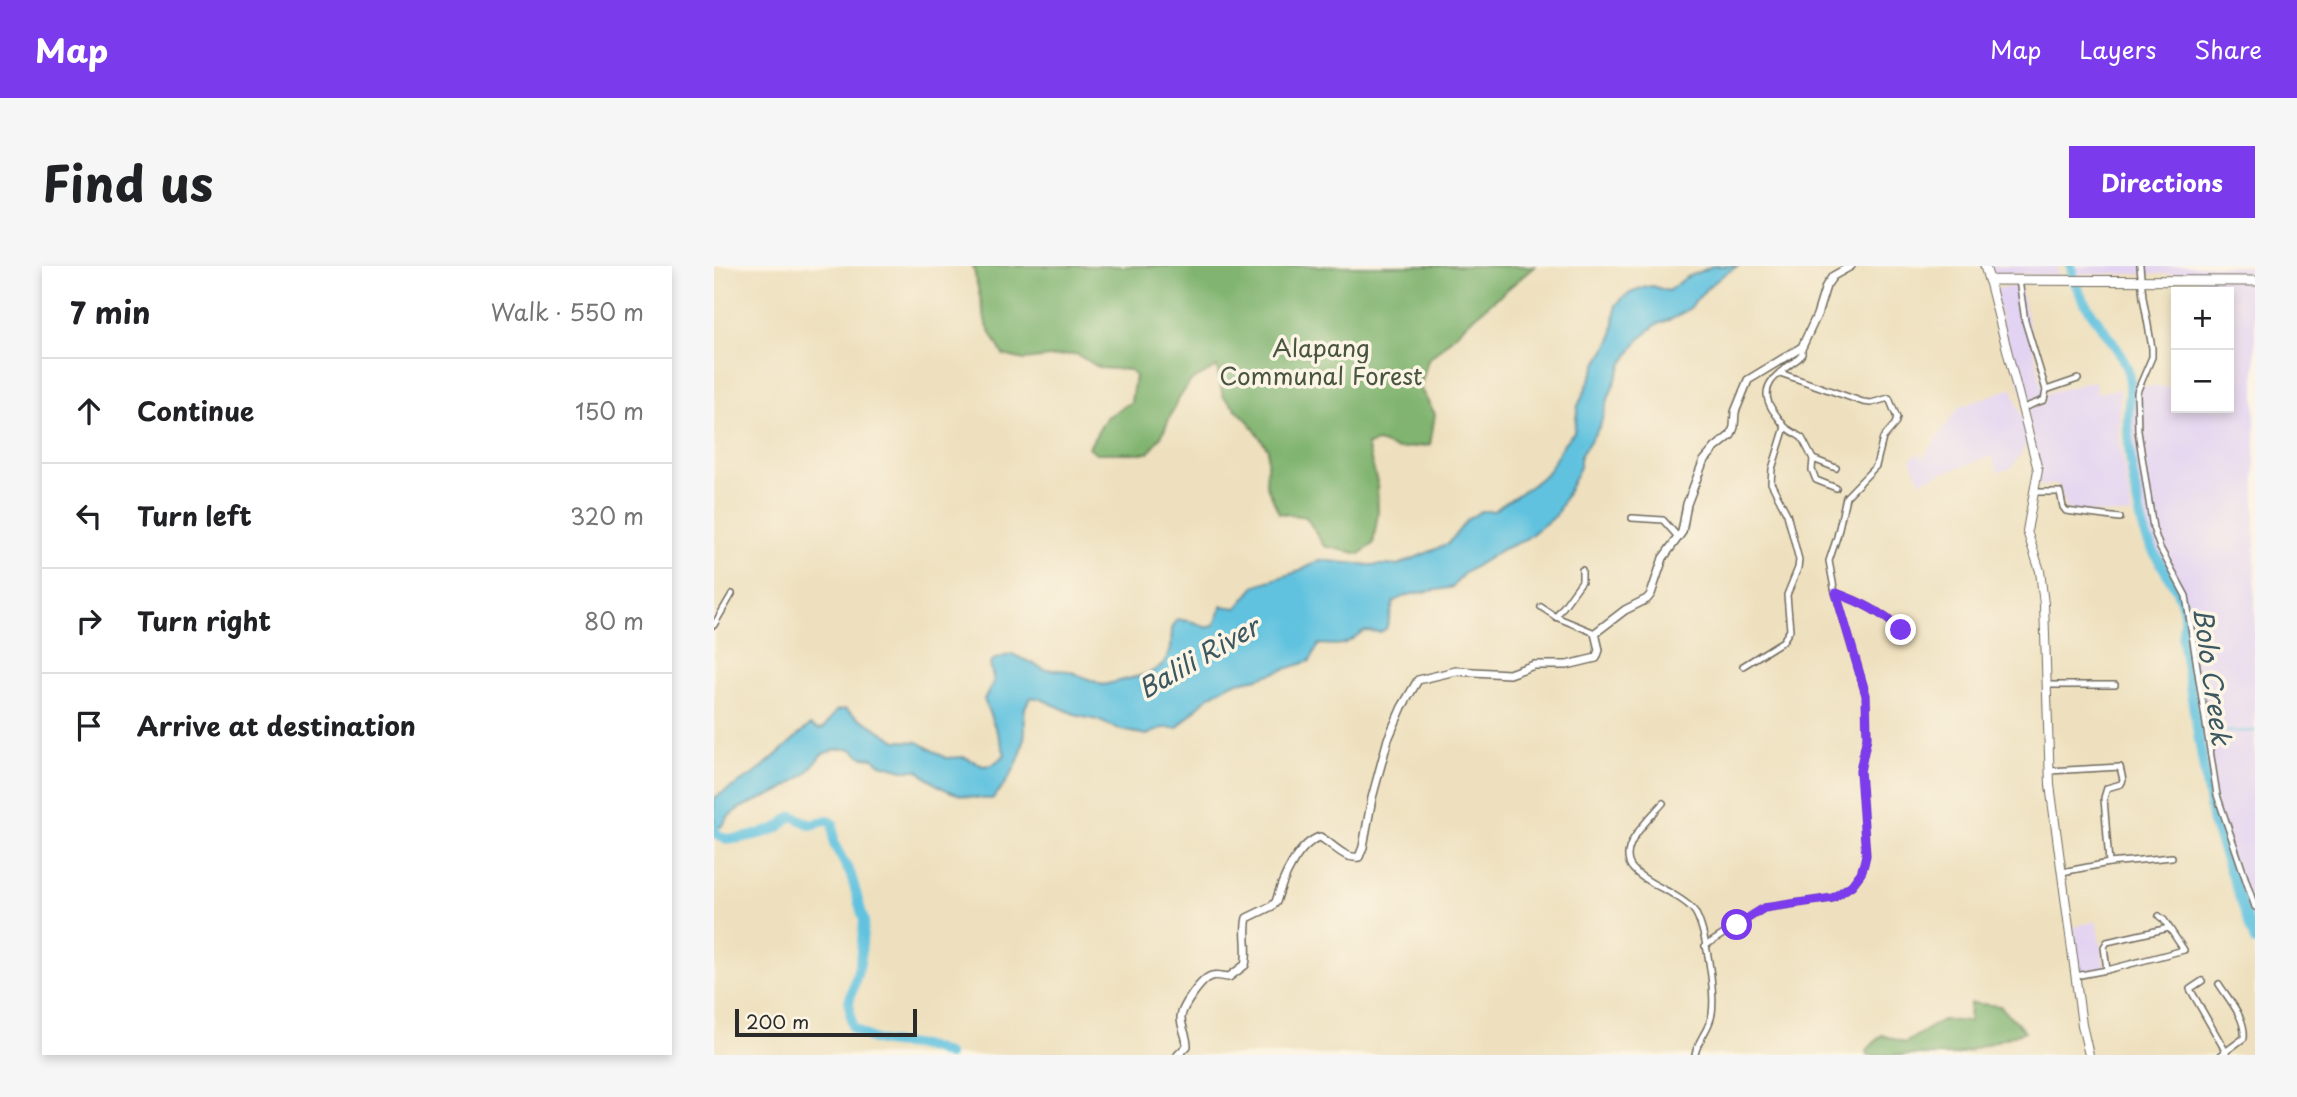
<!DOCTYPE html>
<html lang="en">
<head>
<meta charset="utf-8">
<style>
	body { margin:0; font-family:"Playpen Sans",sans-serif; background:#f6f6f6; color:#202124 }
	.controls { position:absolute; right:21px; top:21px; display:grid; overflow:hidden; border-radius:0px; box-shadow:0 4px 10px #0003 }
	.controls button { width:63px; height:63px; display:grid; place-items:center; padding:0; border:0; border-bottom:2px solid #e0e0e0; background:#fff; color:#202124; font:35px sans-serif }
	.scale { position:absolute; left:21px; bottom:18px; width:182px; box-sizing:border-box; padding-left:7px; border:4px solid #2b2b2b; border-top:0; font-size:19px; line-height:24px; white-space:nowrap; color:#2b2b2b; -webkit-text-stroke:5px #fcf5e5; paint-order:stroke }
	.stop { position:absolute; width:21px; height:21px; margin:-16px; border:5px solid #7c3aed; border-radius:50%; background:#fff }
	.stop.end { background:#7c3aed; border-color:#fff; box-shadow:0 2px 7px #0008 }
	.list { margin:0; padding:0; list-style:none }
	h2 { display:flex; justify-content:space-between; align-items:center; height:91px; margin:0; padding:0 28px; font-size:30px }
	h2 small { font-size:23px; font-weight:400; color:#757577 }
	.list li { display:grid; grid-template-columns:46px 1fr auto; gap:21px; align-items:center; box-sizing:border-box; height:105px; padding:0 28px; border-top:2px solid #e0e0e0 }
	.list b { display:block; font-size:26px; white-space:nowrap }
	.list em { font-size:23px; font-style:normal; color:#757577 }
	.icon { flex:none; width:38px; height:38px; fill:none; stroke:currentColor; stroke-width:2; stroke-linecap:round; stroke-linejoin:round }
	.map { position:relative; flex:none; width:1541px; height:789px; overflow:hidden; border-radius:0px }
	header { display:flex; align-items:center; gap:42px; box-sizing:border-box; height:98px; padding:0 35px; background:#7c3aed; color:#fff }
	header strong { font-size:33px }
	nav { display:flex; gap:38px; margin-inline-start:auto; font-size:24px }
	.intro { display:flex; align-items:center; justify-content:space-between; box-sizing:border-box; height:168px; padding:0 42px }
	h1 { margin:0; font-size:49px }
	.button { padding:18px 32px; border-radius:0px; background:#7c3aed; color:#fff; font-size:24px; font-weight:700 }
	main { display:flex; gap:42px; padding:0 42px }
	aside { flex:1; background:#fff; border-radius:0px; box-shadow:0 4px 10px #0003 }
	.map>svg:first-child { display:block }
	.built { fill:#e3d3f2 }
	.forest { fill:#80b46f; stroke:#56704d; stroke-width:2 }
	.water { fill:#61c2df; stroke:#467685; stroke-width:2 }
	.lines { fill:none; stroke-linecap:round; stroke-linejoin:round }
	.stream { stroke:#61c2df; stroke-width:2 }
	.river { stroke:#61c2df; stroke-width:10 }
	.minor-casing { stroke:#6f6a5e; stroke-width:8 }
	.tertiary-casing { stroke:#6f6a5e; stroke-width:10 }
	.secondary-casing { stroke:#6f6a5e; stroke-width:10 }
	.trunk-casing { stroke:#6f6a5e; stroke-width:11 }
	.minor { stroke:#fff; stroke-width:5 }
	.tertiary { stroke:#fff; stroke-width:7 }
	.secondary { stroke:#fff; stroke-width:8 }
	.trunk { stroke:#fff; stroke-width:9 }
	.route { stroke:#7c3aed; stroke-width:9 }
	.labels { text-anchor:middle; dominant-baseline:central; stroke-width:7; stroke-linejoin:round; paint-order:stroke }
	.park-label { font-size:24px; fill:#485540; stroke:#fcf5e5 }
	.water-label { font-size:26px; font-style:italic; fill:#3b5861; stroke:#fcf5e5 }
</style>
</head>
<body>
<header>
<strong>Map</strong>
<nav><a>Map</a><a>Layers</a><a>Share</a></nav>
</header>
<div class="intro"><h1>Find us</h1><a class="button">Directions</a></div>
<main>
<aside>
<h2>7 min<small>Walk · 550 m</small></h2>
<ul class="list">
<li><svg class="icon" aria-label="ahead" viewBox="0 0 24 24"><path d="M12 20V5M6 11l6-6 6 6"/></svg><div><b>Continue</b></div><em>150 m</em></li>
<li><svg class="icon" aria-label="left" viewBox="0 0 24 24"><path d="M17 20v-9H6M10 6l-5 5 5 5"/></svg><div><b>Turn left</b></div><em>320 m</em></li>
<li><svg class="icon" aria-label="right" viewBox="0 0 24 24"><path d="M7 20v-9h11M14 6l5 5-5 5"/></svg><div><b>Turn right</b></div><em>80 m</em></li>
<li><svg class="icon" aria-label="arrive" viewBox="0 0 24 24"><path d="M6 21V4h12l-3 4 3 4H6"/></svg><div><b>Arrive at destination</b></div></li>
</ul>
</aside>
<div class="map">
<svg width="1541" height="789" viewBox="0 0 1541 789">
	<rect width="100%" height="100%" fill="#fcf5e5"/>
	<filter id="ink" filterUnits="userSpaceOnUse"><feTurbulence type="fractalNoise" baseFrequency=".0143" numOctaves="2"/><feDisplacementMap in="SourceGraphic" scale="14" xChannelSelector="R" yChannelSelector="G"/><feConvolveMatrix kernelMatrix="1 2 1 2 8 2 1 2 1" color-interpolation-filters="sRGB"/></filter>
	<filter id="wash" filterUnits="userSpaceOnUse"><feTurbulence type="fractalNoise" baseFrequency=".00686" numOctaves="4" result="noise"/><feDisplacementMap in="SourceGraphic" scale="28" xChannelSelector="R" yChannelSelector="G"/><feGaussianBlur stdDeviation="1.57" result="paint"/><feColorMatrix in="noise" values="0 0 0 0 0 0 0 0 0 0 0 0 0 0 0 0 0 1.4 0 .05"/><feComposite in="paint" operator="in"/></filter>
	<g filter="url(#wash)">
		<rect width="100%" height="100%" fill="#eee0be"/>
		<g class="built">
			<path d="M1276,0H1343L1345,10L1281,7Z"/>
			<path d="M1362,0H1541V668L1501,554L1465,341L1462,331L1429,274L1412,178L1416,120L1462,121V142H1515V26H1485V8H1362Z"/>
			<path d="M1291,21H1306L1329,123L1328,134L1312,140L1288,57L1280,24Z"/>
			<path d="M1381,115L1383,127L1406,123L1405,171L1418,249L1353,245L1344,218L1325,220L1324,203L1313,144L1331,137L1333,127Z"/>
			<path d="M1298,122L1315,174L1298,202L1284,206L1278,190L1206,215L1197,192L1205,187L1208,193L1245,141Z"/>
			<path d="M1382,655L1391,702L1365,706L1360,661Z"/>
		</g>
		<g class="forest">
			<path d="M259,0H821L760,51L714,94L706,122L721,148L716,179L683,183L664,176L653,179L663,216L664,247L659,278L646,288L610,280L592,251L565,247L552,218L554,183L535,156L509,130L503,101L476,116L462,137L449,167L435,187H382L375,181L392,152L417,136L421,110L416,104L386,102L362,88L310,94L289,89L272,58Z"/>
			<path d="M1256,737L1286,740L1311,765L1242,789H1154L1153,784L1168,769L1191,777L1228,754L1255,756Z"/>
		</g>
		<path class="water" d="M999,0H1024L1009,9L992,23L976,42L960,52L941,59L923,76L908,99L895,130L886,160L866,190V201L842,249L809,275L789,283L749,308L739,321C719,326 698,325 680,335L672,363L666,366L649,365C631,380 628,380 605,378L596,395L544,412L519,417L494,431L463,462H449L433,469L407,464L383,454L365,450L327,433L317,431C307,445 311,447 311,463C310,490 296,514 278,533C250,533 224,524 204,504H189L167,498L159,492L149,491L137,483H120L107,489L92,508L66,525L26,542L15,550L8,560L0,562V532L43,506L96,459L104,463L110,462L122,445L131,443L183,475L204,476L232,492L251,491L269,500L278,499L291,489C286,469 276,452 270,433L280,416L276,398L281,393L298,388L330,403L355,405L389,419L434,408L449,399L457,383L458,363L463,353L480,356L493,362L501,358L508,340L523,342L542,319L586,305L605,294L654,299H684L734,278L753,254L767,245H779L818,219L834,206L850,177L860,166L864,140L884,96L898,73L902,39L911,30L924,23L938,20L954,25L973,11Z"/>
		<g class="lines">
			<g class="stream">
				<path d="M1501,466L1541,465"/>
				<path d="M1483,467H1488"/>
				<path d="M1519,613L1531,625"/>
			</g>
			<g class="river">
				<path d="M1357,0C1364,43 1398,64 1413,102C1420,121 1413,141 1414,160C1415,193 1421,228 1429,261C1436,289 1468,322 1470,347C1471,355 1469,365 1468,373L1499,557L1541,675"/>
				<path d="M0,563C3,569 7,572 14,573C23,574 57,566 65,561C71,557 71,553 79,550L97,559L114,554L119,558L120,578L137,609L150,655L146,697L135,736L138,761C173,789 198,769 234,789"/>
			</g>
		</g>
	</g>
	<g filter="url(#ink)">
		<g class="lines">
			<g class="minor-casing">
				<g id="minor">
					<path d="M1426,0L1429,31L1438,82V91L1423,126L1424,165L1439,262L1446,282L1472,330L1503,529L1541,641"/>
					<path d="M1305,14L1311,55L1332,124L1330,134L1309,142"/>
					<path d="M1332,124L1364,113"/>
					<path d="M1071,161L1088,172L1099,193L1122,202"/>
					<path d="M1099,193L1098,204L1102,214L1122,222"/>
					<path d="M1321,226H1346L1349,241L1352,245L1406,252"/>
					<path d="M918,252L949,254L965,272"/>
					<path d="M1122,327C1147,336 1167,346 1187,364"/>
					<path d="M827,341L842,351L881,367"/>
					<path d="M842,351L868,315V304"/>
					<path d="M0,359L18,328"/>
					<path d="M1029,400L1069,375L1076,364L1073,329L1084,302L1085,294L1073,248L1057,217L1058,203L1071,161C1067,155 1062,149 1058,143C1042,118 1068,105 1085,92L1088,88V81"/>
					<path d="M1332,419H1401"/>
					<path d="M1335,505L1406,501L1409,514L1407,518L1393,522L1390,532L1395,597"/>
					<path d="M949,537C936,552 901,583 919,603C928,613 943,620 955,626C964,632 975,637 981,646C992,664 1004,736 996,755C992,767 983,776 981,789"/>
					<path d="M1348,606L1395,597L1458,591"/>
					<path d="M991,680L1050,642L1119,632L1138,619L1147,607L1150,598L1152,589L1146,505L1153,471L1152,429L1120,322L1115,295L1123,271L1132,231L1162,200L1169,172L1181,158L1183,152L1175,132L1157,137L1149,136L1066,107"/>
					<path d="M1393,704L1390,681L1393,676L1455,662"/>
					<path d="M1361,710L1393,704L1470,684L1450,654L1445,650"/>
					<path d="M1488,715L1476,723L1512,786"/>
					<path d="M1505,718C1515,734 1532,752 1530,772L1507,789"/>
				</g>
			</g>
			<g class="tertiary-casing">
				<path id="tertiary" d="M464,789L473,780C473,770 468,763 467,753C466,743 488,712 498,710C503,708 510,711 515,711L531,699C535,683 529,667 533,652L558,640L562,636C568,615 583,578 606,571C619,578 631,594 645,591L649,581L658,532L674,473L688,441L704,414L742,405L795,408L820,399H853L882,392L885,384L881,367L911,344L933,333L937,328L949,292L968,266L973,238L989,196L1001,182L1017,169L1020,161L1021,146L1034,114L1088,81L1103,49L1112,20L1119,10L1137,0"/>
			</g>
			<g class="secondary-casing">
				<path id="secondary" d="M1275,14L1324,204L1313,265L1326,305L1330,338L1336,519L1368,759L1375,789"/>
			</g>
			<g class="trunk-casing">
				<path id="trunk" d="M1271,0L1275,14L1541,15"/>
			</g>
			<use href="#minor" class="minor"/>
			<use href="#tertiary" class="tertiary"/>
			<use href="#secondary" class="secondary"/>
			<use href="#trunk" class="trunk"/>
		</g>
	</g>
	<g class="lines" filter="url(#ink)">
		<path class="route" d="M1023,659L1050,642L1119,632L1138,619L1147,607L1150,598L1152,589L1146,505L1153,471L1152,429L1122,327C1147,336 1167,346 1187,364"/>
	</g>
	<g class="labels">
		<g class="park-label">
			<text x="607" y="81">Alapang<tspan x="607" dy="28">Communal Forest</tspan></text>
		</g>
		<g class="water-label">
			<text transform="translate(484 391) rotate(-30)">Balili River</text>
			<text transform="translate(1499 410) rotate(82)">Bolo Creek</text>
		</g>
	</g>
</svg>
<div class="controls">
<button>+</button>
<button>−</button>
</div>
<div class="scale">200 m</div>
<div class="stop" style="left:1023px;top:659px"></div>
<div class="stop end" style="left:1187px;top:364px"></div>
</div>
</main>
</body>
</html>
